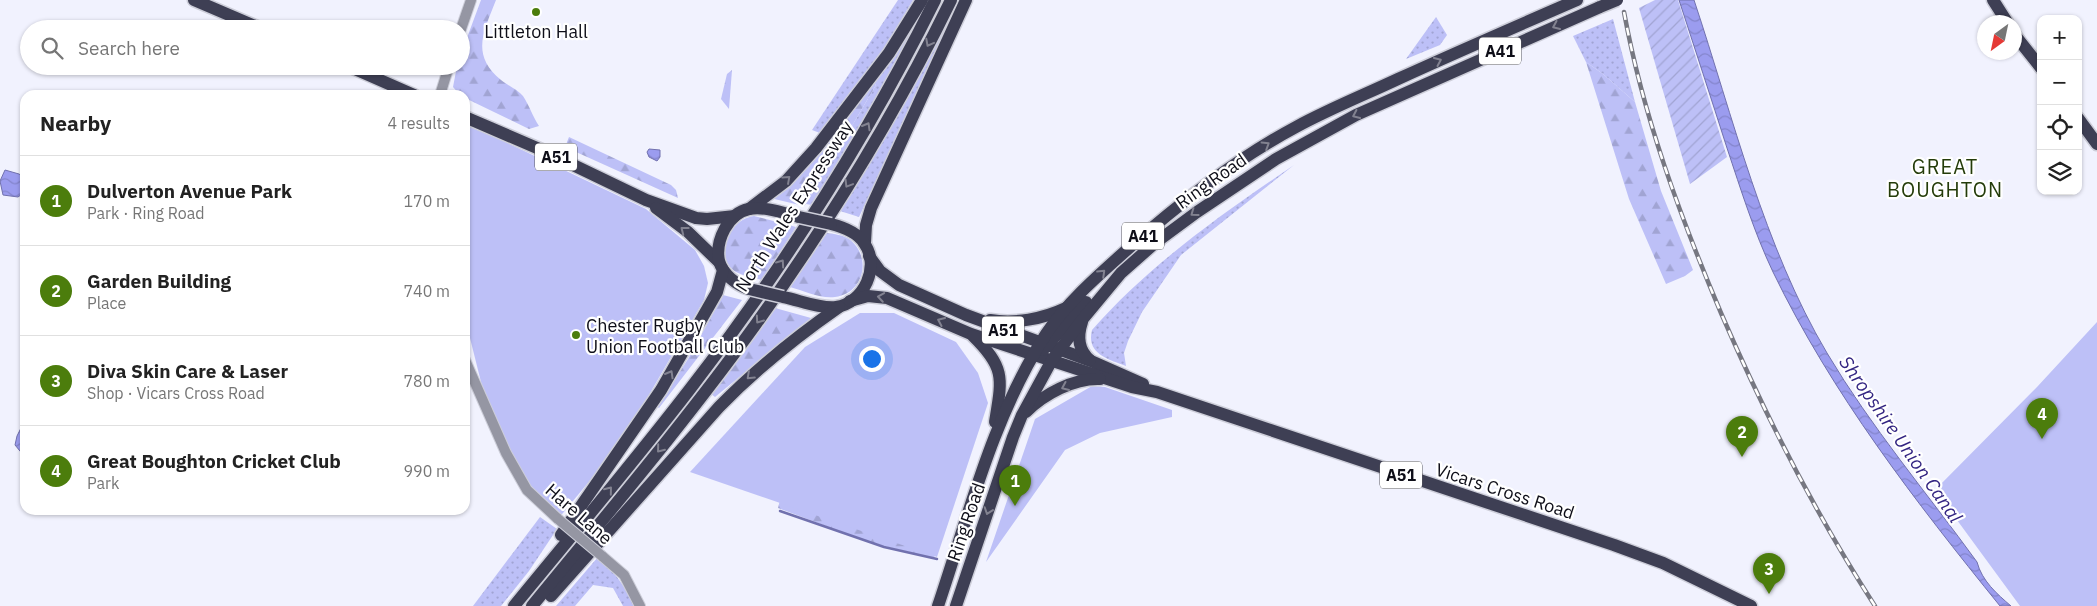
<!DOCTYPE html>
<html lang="en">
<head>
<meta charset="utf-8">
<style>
	body { margin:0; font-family:"IBM Plex Sans",sans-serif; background:#f2f2f2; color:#222 }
	.controls { position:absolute; right:15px; top:15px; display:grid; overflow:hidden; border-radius:10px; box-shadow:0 1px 4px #0004 }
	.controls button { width:45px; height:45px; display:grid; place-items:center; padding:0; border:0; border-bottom:1px solid #e0e0e0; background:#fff; color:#222; font:25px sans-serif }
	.compass { position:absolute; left:1977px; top:15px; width:45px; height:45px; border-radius:50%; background:#fff; box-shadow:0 1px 4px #0004; rotate:213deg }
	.you { position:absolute; left:871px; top:358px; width:18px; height:18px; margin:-12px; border:4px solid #fff; border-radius:50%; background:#1a73e8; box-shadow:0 0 0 8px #1a73e833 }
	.badge { display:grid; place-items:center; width:32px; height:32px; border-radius:50%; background:#4c7d0c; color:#fff; font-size:16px; font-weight:700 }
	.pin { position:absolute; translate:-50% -41px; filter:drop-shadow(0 1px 2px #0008) }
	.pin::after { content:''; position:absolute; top:26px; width:18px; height:15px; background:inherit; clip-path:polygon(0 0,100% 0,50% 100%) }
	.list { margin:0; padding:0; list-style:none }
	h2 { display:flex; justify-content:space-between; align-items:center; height:65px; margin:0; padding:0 20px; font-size:21px }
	h2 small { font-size:16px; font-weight:400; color:#767676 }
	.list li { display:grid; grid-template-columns:32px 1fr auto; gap:15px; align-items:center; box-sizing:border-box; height:90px; padding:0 20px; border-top:1px solid #e0e0e0 }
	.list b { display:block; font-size:19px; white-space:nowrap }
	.list p { margin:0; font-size:16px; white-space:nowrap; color:#767676 }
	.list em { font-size:16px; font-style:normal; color:#767676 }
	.icon { flex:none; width:28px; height:28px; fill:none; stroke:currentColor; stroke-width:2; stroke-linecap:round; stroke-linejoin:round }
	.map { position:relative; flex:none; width:2097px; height:606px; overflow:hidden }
	.search { position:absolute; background:#fff; box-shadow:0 1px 4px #0004; left:20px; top:20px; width:450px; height:55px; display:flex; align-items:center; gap:12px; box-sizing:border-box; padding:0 18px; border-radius:28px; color:#767676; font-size:19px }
	.panel { position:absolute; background:#fff; box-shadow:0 1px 4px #0004; left:20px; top:90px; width:450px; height:425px; border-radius:15px }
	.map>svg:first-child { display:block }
	.grass { fill:url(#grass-dots) }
	.forest { fill:url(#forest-firs) }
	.park { fill:#bdc0f7 }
	.garden { fill:url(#garden-furrows) }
	.water { fill:url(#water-waves); stroke:#7171ae }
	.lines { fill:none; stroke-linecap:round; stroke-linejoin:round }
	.stream { stroke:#7171ae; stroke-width:2.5 }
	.tertiary-casing { stroke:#cdced9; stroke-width:12 }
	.trunk-casing { stroke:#cdced9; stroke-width:15 }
	.tertiary { stroke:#9596a3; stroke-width:10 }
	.trunk { stroke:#3e3f54; stroke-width:12 }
	.rail-casing { stroke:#767781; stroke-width:4.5 }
	.rail { stroke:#fff; stroke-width:2.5; stroke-dasharray:8; stroke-linecap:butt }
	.tertiary-bridge-casing { stroke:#cdced9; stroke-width:12; stroke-linecap:butt }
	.trunk-bridge-casing { stroke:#cdced9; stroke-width:15; stroke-linecap:butt }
	.tertiary-bridge { stroke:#9596a3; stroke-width:10 }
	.trunk-bridge { stroke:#3e3f54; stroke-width:12 }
	.oneway { stroke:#828290 }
	.poi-dot { fill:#4c7d0c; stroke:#fff; stroke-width:2 }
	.labels { text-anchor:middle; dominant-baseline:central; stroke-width:4.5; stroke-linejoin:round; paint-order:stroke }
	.shield { fill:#fff; stroke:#56565d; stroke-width:1 }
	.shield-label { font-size:16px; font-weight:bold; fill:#0e0e18 }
	.poi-label { font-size:18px; fill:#0e0e18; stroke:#fff }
	.street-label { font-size:18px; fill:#0e0e18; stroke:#fff }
	.water-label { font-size:19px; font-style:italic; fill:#332582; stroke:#fff }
	.quarter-label { font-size:20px; letter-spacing:1px; fill:#243c0a; stroke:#fff }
</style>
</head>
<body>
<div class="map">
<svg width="2097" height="606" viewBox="0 0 2097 606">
	<defs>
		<pattern id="grass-dots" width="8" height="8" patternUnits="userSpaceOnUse" patternTransform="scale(1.25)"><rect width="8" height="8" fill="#bdc0f7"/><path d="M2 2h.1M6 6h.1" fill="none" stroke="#a1a4d3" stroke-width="1.8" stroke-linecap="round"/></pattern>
		<pattern id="forest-firs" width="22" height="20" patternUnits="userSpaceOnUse" patternTransform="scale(1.25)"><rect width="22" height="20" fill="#bdc0f7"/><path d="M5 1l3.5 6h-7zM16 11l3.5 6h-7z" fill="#a1a4d3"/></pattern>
		<pattern id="garden-furrows" width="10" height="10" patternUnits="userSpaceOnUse" patternTransform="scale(1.25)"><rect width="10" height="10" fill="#bdc0f7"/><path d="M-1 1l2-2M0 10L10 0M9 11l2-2" fill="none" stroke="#a1a4d3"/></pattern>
		<pattern id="water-waves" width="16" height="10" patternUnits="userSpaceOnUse" patternTransform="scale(1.25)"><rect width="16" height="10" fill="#9b9cef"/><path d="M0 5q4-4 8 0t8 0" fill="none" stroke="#8485cc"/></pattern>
	</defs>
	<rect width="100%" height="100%" fill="#f1f2fe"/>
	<g class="grass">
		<path d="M898,0H913L887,44L820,133L812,130Z"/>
		<path d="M926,0L918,24L864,120L812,205L806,204L876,85L874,83Z"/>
		<path d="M954,5L958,7L859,217L840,211L887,132Z"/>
		<path d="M1436,17L1447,35L1440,45L1406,59Z"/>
		<path d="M1613,19L1635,102L1603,74L1586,62L1573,36Z"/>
		<path d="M1294,165L1181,255L1142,312L1128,341L1124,353L1126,366C1108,359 1086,354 1092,330C1150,264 1222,214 1294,165Z"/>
		<path d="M540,517L557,529L529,571L501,606H473Z"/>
		<path d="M598,557C615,572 625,586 634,606H623L613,588L593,585L575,606H556Z"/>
	</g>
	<g class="forest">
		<path d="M481,0H496C484,31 470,55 501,80C507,85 518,90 523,96C529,105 533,117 539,126L529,129L465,98V95H460L453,87L457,66H461V54Z"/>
		<path d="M1586,62L1603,74L1635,102L1661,191L1693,270L1685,276L1666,284L1629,199Z"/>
		<path d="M732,70L729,109L721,99L727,74Z"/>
		<path d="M874,83L876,85L806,204L804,206L770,198L822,152Z"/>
		<path d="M569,137L671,185L676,190L678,198L565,147Z"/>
		<path d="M754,216L796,227L762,280C754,278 744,276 736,272C711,256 730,219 754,216Z"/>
		<path d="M827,233C834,234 843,235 849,239C872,256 865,293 835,297C821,299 804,291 790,287Z"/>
		<path d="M723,295L742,300L659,408L657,407L688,359Z"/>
		<path d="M775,308L811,318L715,397L711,394Z"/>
		<path d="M780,500L939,544L934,558L884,546L850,535L778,508Z"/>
	</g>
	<g class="park">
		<path d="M465,125H470L646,209L695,250L704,266L708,283L704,300L646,400L607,460L558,519L533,497L489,414L465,318Z"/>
		<path d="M860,313H894L956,342L978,373L988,403L937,557L690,472L805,347Z"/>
		<path d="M2097,322V606H2020L1935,490L2037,387Z"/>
		<path d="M1092,386L1105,387L1172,410V417L1100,433L1065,450L986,562L1035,419Z"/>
	</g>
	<path class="garden" d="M1655,0H1678L1727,157L1690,184L1639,8Z"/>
	<g class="water">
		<path d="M1679,0H1694C1733,117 1764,247 1827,353C1871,427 1927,493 1977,562C1982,581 1997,594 2011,606H2000C1915,501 1832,394 1773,272C1754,232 1741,190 1727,148C1711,98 1695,49 1679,0Z"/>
		<path d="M649,149L660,150V157L657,161L649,157L647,152Z"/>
		<path d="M5,170L19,174L25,178V192L18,197L3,195L0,181Z"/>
		<path d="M21,428H25V457L15,445L17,436Z"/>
	</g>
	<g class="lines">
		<path class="stream" d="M780,511L884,547L937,559"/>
		<g class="tertiary-casing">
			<g id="tertiary">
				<path d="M461,29L471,0"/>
				<path d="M440,95L449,66"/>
				<path d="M465,360L506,453L527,490L558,519"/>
				<path d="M602,556L624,575L640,606"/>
			</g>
		</g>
		<g class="trunk-casing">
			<g id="trunk">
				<path d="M194,0L262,29"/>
				<path d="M1993,0L2007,22"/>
				<path d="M2014,34L2041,68"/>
				<path d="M348,66L414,95"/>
				<path d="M465,117L544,151L646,200L696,218L707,219L735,216"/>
				<path d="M2078,118L2097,144"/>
				<path d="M656,208L688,232L719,262"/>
				<path d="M749,209L786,181L816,148L889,53L922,0"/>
				<path d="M865,243L866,225L871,208L966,0"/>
				<path d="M869,256L880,271L899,285L966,315L1091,361L1143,384"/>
				<path d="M749,289C737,285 723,275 719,261C715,241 728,213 749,209C765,206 783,213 799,217"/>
				<path d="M783,297C799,300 820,309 836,307C864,303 881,266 864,243C857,232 843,227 831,224"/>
				<path d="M850,301L868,296L887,298L971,334L1132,387L1157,392L1614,545L1663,563L1751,606"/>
				<path d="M990,320C1015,324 1043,319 1066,308"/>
				<path d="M1082,322C1077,337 1078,350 1090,360"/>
				<path d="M973,336C1006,368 1002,379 995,422"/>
				<path d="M1043,350L1086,302"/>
				<path d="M1026,412C1044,394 1074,378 1100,379"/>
				<path d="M561,535L661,390L717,292L723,270"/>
				<path d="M551,596L719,407C756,369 796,337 839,307"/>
				<path d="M514,606C573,534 633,463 690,389C784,267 867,137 935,0"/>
				<path d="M532,606C608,513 686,421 756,324C829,222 896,113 951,0"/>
				<path d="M938,606C969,514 993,416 1046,334C1068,301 1101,273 1130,247C1181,202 1236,159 1296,127C1329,109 1364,95 1398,79C1457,52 1517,26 1577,0"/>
				<path d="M956,606L1013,437L1022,415L1052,360L1082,320L1121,273L1155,243L1197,212L1276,159L1356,115L1600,7"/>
			</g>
		</g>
		<use href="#tertiary" class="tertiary"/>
		<use href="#trunk" class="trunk"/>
		<g class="rail-casing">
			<path id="rail" d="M1624,12C1643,116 1680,216 1721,313C1765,415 1815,513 1875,606"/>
		</g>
		<use href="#rail" class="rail"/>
		<g class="tertiary-bridge-casing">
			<path id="tertiary-bridge" d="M558,519L602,556"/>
		</g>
		<g class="trunk-bridge-casing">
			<g id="trunk-bridge">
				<path d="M1600,7L1617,0"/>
				<path d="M799,217L831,224"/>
				<path d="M749,289L783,297"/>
			</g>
		</g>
		<use href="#tertiary-bridge" class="tertiary-bridge"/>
		<use href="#trunk-bridge" class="trunk-bridge"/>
	</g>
	<defs><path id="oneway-chevron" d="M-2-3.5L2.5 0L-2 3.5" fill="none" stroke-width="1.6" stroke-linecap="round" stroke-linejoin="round" transform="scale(1.25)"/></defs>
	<g class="oneway">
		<use href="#oneway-chevron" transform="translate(1556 26) rotate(156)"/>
		<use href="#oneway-chevron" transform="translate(929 43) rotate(118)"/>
		<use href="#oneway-chevron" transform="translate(1438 61) rotate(-24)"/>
		<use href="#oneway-chevron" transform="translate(1356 115) rotate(155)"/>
		<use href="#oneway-chevron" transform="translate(867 126) rotate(-60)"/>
		<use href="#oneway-chevron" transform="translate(1266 145) rotate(-32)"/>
		<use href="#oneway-chevron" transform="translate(787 179) rotate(-42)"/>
		<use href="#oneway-chevron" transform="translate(848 184) rotate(121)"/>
		<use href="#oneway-chevron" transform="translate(1194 213) rotate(144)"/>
		<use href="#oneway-chevron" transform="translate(684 230) rotate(-142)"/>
		<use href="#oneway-chevron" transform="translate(781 263) rotate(-55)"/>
		<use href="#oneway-chevron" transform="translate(1102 273) rotate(-44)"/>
		<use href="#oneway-chevron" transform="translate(881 297) rotate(-171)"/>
		<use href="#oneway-chevron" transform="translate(759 320) rotate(125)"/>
		<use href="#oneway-chevron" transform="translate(941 321) rotate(-156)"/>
		<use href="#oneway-chevron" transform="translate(670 374) rotate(-60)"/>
		<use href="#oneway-chevron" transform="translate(750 376) rotate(137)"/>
		<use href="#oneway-chevron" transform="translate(1065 387) rotate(156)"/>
		<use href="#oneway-chevron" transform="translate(660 449) rotate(129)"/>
		<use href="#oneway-chevron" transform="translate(609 490) rotate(-51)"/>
		<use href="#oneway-chevron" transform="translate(988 511) rotate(109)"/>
	</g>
	<g class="poi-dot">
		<circle cx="536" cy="12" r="5"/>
		<circle cx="576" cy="335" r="5"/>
	</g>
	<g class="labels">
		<g class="shield">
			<rect x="1479" y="37.5" width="42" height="27" rx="4"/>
			<rect x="535" y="143.5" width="42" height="27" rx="4"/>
			<rect x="1122" y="222.5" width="42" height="27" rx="4"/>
			<rect x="982" y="316.5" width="42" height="27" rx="4"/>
			<rect x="1380" y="461.5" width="42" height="27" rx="4"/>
		</g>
		<g class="shield-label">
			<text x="1500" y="51">A41</text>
			<text x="556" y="157">A51</text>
			<text x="1143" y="236">A41</text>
			<text x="1003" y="330">A51</text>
			<text x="1401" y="475">A51</text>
		</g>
		<g class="poi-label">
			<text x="536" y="31">Littleton Hall</text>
			<text x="586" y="325" text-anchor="start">Chester Rugby<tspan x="586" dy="21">Union Football Club</tspan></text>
		</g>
		<g class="street-label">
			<text transform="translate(1211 181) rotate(-35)">Ring Road</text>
			<text transform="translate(794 206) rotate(-57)">North Wales Expressway</text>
			<text transform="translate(1505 491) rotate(18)">Vicars Cross Road</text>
			<text transform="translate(579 514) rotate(41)">Hare Lane</text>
			<text transform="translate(966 522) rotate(-71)">Ring Road</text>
		</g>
		<g class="water-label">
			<text transform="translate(1901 439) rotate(55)">Shropshire Union Canal</text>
		</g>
		<g class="quarter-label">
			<text x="1945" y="166">GREAT<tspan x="1945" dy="23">BOUGHTON</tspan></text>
		</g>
	</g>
</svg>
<div class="controls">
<button>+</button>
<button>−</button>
<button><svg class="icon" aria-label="locate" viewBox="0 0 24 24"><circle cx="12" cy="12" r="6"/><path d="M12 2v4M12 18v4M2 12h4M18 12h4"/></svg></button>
<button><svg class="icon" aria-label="layers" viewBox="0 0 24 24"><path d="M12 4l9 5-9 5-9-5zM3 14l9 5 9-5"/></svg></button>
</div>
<svg class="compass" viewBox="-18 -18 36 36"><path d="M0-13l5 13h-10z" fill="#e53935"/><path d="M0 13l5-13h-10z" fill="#767676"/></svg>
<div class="you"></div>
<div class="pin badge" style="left:1015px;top:506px">1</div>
<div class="pin badge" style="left:1742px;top:457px">2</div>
<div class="pin badge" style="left:1769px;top:594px">3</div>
<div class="pin badge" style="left:2042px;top:439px">4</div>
<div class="search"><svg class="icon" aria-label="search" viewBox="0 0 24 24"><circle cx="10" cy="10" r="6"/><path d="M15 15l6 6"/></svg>Search here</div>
<section class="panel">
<h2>Nearby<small>4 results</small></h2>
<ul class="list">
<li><span class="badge">1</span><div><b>Dulverton Avenue Park</b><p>Park · Ring Road</p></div><em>170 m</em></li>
<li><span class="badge">2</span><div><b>Garden Building</b><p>Place</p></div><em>740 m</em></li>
<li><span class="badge">3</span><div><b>Diva Skin Care &amp; Laser</b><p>Shop · Vicars Cross Road</p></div><em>780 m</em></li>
<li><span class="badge">4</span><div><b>Great Boughton Cricket Club</b><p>Park</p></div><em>990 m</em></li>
</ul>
</section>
</div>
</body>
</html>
